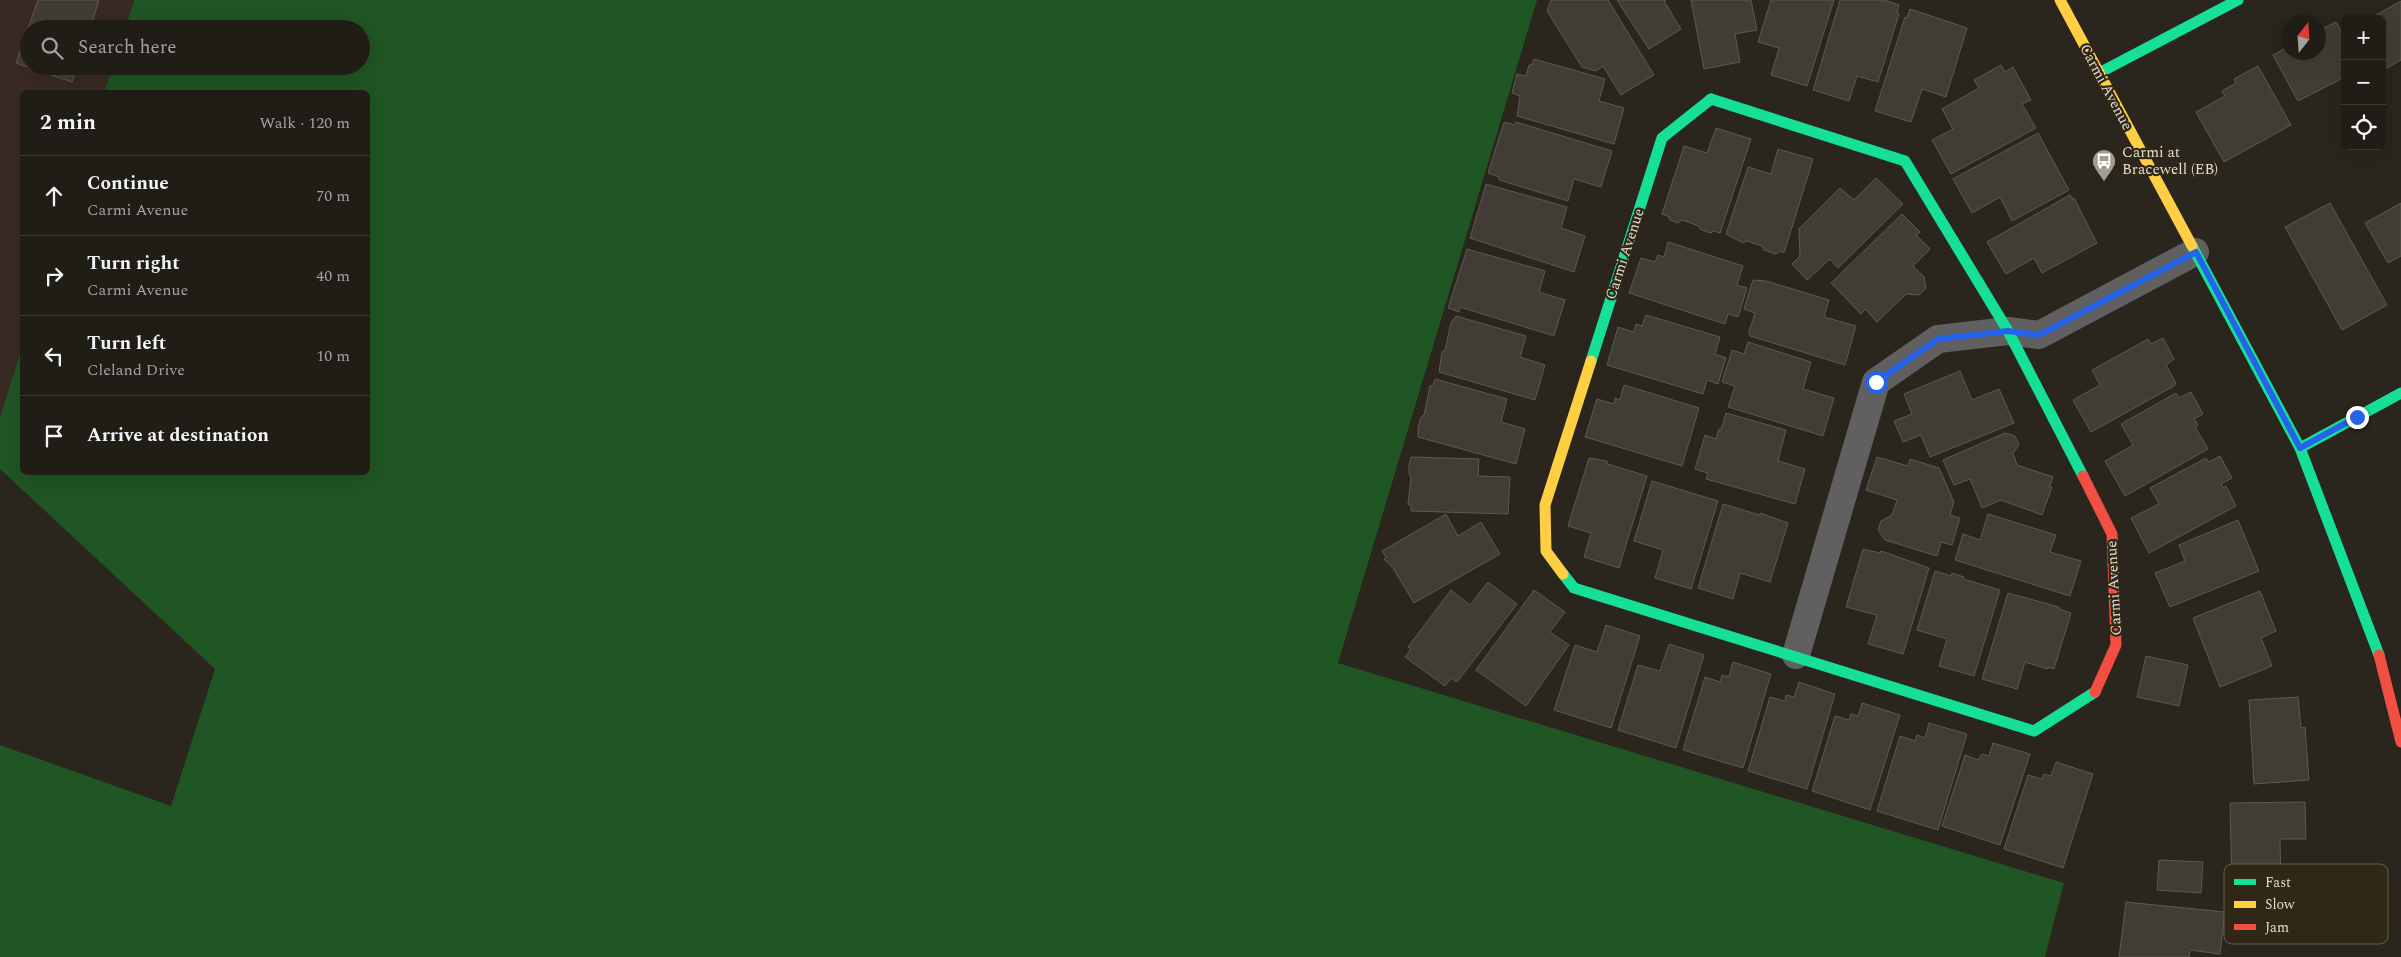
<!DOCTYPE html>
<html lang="en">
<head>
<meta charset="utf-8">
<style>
	body { margin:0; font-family:Spectral,serif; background:#28251f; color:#f1f3f6 }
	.controls { position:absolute; right:15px; top:15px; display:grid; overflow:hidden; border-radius:8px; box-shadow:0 5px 20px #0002 }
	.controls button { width:45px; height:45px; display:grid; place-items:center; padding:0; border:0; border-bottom:1px solid #3d3a35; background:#201c16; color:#f1f3f6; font:25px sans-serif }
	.compass { position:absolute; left:2281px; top:15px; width:45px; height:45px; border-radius:50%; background:#201c16; box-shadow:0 5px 20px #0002; rotate:17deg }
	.stop { position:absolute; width:15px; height:15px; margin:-11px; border:4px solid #2563eb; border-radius:50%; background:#fff }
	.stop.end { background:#2563eb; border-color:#fff; box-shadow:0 1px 5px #0008 }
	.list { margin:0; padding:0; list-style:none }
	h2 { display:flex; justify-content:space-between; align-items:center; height:65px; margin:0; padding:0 20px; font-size:21px }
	h2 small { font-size:16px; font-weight:400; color:#a2a1a1 }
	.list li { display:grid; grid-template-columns:32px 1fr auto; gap:15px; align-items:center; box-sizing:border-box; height:80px; padding:0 20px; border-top:1px solid #3d3a35 }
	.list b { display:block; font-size:19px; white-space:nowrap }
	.list p { margin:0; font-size:16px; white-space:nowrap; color:#a2a1a1 }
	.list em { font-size:16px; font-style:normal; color:#a2a1a1 }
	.icon { flex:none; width:28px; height:28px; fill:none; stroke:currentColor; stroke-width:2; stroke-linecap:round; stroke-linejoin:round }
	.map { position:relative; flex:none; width:2401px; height:957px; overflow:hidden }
	.search { position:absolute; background:#201c16; box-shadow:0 5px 20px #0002; left:20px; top:20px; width:350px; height:55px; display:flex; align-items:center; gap:12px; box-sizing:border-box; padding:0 18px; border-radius:28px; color:#a2a1a1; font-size:19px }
	.panel { position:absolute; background:#201c16; box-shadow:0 5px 20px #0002; left:20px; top:90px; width:350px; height:385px; border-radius:8px }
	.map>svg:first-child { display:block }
	.industrial { fill:#3a2a24 }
	.forest { fill:#205524 }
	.building { fill:#413d36; stroke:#5d5951 }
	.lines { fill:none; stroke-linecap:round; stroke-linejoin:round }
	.street { stroke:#616060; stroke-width:28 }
	.fast { stroke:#16e098; stroke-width:11 }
	.slow { stroke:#ffcf43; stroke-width:11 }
	.jam { stroke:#f24e42; stroke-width:11 }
	.route { stroke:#2563eb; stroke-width:6 }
	.labels { text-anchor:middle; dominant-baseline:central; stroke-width:4.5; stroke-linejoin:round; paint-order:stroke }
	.street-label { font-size:15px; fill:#e1dcd2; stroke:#302717 }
	.poi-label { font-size:15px; fill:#e1dcd2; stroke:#302717; text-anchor:start }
	.key { fill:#302717; stroke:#655d4f; stroke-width:1 }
	.key-label { font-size:14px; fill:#e1dcd2 }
</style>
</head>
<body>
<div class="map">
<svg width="2401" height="957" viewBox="0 0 2401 957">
	<rect width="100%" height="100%" fill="#2a261d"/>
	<path class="industrial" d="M0,0H134L125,29H29V66H113L104,92H22V347L0,417Z"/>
	<path class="forest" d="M134,0H1537L1338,663L2064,883L2045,957H0V745L171,806L215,669L0,469V417L22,347V472H368V92H104L113,66H361V29H125Z"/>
	<g class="building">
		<path d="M38,0H99L90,29H29V66H77L72,82L16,63Z"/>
		<path d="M1551,0H1608L1654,75L1621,95L1603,66L1596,71L1582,67L1547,11Z"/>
		<path d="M1617,0H1666L1664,1L1681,29L1649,49Z"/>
		<path d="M1691,0H1751L1757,30L1735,34L1740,62L1704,69Z"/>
		<path d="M1771,0H1834L1807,86L1771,75L1779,48L1758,42Z"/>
		<path d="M1840,0H1884L1899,5L1897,13L1899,14L1878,82L1857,76L1849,101L1813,90Z"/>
		<path d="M2401,1V60L2382,71V19H2369Z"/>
		<path d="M1910,9L1967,28L1946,97L1922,89L1911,122L1875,111L1905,17L1907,18Z"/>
		<path d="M2336,22L2345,38V77L2298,101L2273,55L2288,47V52H2318V31Z"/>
		<path d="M1534,59L1605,79L1599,101L1624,108L1614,144L1517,116L1520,96L1512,93L1517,74L1526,76L1529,65H1532Z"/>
		<path d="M2001,65L2005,72L2013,67L2031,100L2022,104L2036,128L1951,174L1932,140L1953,129L1942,109L1979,88L1974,80Z"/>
		<path d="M2258,66L2291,125L2224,162L2196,112L2225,96L2222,91L2236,83L2234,79Z"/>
		<path d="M1504,122L1515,125L1516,122L1612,151L1601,187L1574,179L1568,201L1499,180V177L1488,173Z"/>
		<path d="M1716,128L1751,139L1720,233L1714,231L1710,233L1700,229L1699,226L1682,220L1678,223L1670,220L1668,216L1662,214L1684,146L1707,153Z"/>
		<path d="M2038,133L2069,190L2012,221L2000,197L1972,213L1953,179Z"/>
		<path d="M1778,149L1813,159L1784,253L1780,251L1776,254L1764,250L1762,246L1747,241L1743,243L1726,234L1748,167L1771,174Z"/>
		<path d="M1876,178L1903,204L1838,268L1830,259L1807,280L1792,264L1800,256L1799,229L1840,188L1854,200Z"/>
		<path d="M1486,184L1567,207L1561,228L1585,236L1574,272L1470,238Z"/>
		<path d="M2070,195L2072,199L2074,198L2097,243L2042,273L2034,258L2006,274L1987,242Z"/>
		<path d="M2330,203L2387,305L2342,330L2285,227Z"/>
		<path d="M2401,203V256L2388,263L2365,223Z"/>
		<path d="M1902,214L1920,232L1916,235L1930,249L1913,266L1924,277L1926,288L1919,295L1906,294L1877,322L1865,309L1861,314L1831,283Z"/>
		<path d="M1668,242L1743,266L1737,285L1747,288L1738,317L1728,314L1725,324L1629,293L1641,258L1655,262L1658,255L1664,257Z"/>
		<path d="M1467,249L1545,271L1539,292L1565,300L1554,336L1460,307L1459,312L1448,308Z"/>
		<path d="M1753,280L1766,281L1829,300L1824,317L1856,326L1845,365L1750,336L1749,332L1755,313L1744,309Z"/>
		<path d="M1646,315L1720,337L1715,354L1726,358L1718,384L1707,380L1703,394L1607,365L1618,327L1634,332L1636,324L1642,326Z"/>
		<path d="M1456,316L1526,336L1520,357L1545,365L1535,400L1439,372L1442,352L1445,350L1451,323Z"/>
		<path d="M2163,338L2174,359L2166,365L2176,383L2174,386L2091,432L2073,400L2100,385L2092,370L2148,339L2151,344Z"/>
		<path d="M1748,342L1811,362L1803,389L1834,398L1823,436L1728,407L1735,386L1722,382L1732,350L1744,354Z"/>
		<path d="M1960,371L1972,400L1999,389L2014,423L1930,457L1921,435L1903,442L1894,421L1912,414L1904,394Z"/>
		<path d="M1435,379L1507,399L1501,422L1525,429L1516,464L1418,437V427L1421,417L1424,415L1430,386L1433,385Z"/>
		<path d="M1624,385L1699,408L1682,466L1585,437L1597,399L1614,404L1615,398L1620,400Z"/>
		<path d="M2191,392L2203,414L2194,419L2198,425L2195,427L2208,449L2125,496L2105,461L2133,445L2121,424L2176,393L2179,398Z"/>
		<path d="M1726,413L1786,430L1778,461L1805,469L1795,504L1706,479L1708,473L1695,469L1705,435L1716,439L1719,429L1721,430Z"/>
		<path d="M2005,433L2015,436L2019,445L2013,453L2017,465L2053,477L2049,487H2052L2042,515L2001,500L1982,508L1970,479L1954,485L1943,460Z"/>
		<path d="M2220,456L2232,478L2221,484L2223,488L2226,486L2236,506L2149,553L2131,518L2159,504L2150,488L2206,458L2209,462Z"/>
		<path d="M1411,457L1479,459L1478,476L1510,477L1508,514L1411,511V506L1408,504L1411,477L1409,474V465Z"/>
		<path d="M1877,457L1908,466L1910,459L1939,468L1954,502L1950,515L1960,518L1952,545L1941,542L1937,556L1885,540L1878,530L1881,521L1892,515L1897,500L1866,490Z"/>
		<path d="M1589,458L1607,461L1608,464L1647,476L1619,568L1584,557L1591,533L1568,526Z"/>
		<path d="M1652,481L1718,501L1691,589L1655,578L1663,550L1634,541Z"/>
		<path d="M1723,504L1760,515V513L1788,523L1770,582L1740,573L1733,599L1698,588Z"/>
		<path d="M1446,514L1458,536L1481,522L1500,554L1414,603L1393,568L1384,559L1386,557L1382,551Z"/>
		<path d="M1988,514L2056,535L2050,552L2081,561L2070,596L1955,560L1963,534L1980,540Z"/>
		<path d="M2238,520L2259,571L2170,607L2155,573L2185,561L2179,545Z"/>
		<path d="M1863,549L1880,553L1881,551L1929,568L1903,654L1868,644L1877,615L1846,607Z"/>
		<path d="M1935,571L1951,576L1952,573L1964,577L1963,579L2000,590L1974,676L1939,666L1947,639L1917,630Z"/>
		<path d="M1488,582L1517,604L1457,682L1451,678L1445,686L1405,657L1411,649L1408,647L1451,590L1470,605Z"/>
		<path d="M1534,590L1565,612L1550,632L1569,645L1526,706L1476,670Z"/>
		<path d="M2260,591L2276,631L2261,638L2272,666L2220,687L2193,618Z"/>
		<path d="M2008,593L2059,607V609L2071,613L2054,669L2048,667V669L2025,662L2017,689L1982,679Z"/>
		<path d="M1606,625L1640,636L1611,728L1554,710L1575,645L1597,652Z"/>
		<path d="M1669,644L1704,655L1676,748L1618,730L1638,665L1660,671Z"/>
		<path d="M2146,656L2188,665L2179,706L2137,697Z"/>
		<path d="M1733,662L1771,674L1743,768L1683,750L1705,677L1720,682L1722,675L1729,677Z"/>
		<path d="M1799,682L1835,694L1807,789L1748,771L1770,697L1785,701L1786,695L1794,697Z"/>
		<path d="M2298,697L2301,728L2305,727L2309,780L2254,784L2249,700Z"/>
		<path d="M1862,703L1900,715L1870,810L1812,791L1835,716L1849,720L1851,714L1858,716Z"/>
		<path d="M1929,723L1967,734L1938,830L1877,811L1900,736L1915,741L1917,735L1925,738Z"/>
		<path d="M1993,743L2030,754L2000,845L1942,826L1965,755L1978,760L1982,754L1989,756Z"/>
		<path d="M2056,762L2093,774L2063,868L2004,849L2028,775L2042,779L2044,774L2051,776Z"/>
		<path d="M2305,802L2306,839H2280L2281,883L2232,884L2230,803Z"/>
		<path d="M2159,860L2203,862L2201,893L2157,890Z"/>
		<path d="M2126,902L2225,912L2220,954L2190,950L2189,957H2119Z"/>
	</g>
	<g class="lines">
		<path class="street" d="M1796,655L1876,382L1938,339L2008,331L2039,335L2195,252"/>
		<g class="fast">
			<path d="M2099,73L2238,0"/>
			<path d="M1711,99L1905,161L2008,331L2083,476"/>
			<path d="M2192,246L2300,448L2379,655"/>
			<path d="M1591,361L1662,138L1711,99"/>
			<path d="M2300,448L2401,393"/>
			<path d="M1563,574L1574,588L2034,731L2095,692"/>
		</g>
		<g class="slow">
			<path d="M2060,0L2192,246"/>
			<path d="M1563,574L1546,551L1545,505L1591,361"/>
		</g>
		<g class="jam">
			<path d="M2083,476L2112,534L2116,645L2095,692"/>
			<path d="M2379,655L2401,742"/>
		</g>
	</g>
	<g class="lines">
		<path class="route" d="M1876,382L1938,339L2008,331L2039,335L2196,252L2300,448L2357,417"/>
	</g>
	<defs>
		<g id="bus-pin" transform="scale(1.25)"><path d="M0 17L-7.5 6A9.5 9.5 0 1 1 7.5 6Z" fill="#a19c93" stroke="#302717"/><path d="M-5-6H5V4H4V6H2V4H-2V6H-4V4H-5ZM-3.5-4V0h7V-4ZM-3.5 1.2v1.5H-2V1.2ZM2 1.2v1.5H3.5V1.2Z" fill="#fff"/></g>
	</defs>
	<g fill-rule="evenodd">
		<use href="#bus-pin" x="2104" y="161"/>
	</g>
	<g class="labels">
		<g class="street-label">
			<text transform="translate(2106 87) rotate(62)">Carmi Avenue</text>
			<text transform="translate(1625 254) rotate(-72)">Carmi Avenue</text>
			<text transform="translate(2114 588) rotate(-93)">Carmi Avenue</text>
		</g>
		<g class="poi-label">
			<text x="2122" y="152">Carmi at<tspan x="2122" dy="17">Bracewell (EB)</tspan></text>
		</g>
	</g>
	<rect x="2224" y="864" width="164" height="80" rx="8" class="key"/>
	<rect x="2234" y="879" width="22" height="6" fill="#16e098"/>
	<rect x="2234" y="901" width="22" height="7" fill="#ffcf43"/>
	<rect x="2234" y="924" width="22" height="6" fill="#f24e42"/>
	<g class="key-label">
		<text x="2265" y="887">Fast</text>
		<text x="2265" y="909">Slow</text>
		<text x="2265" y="932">Jam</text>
	</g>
</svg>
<div class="controls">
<button>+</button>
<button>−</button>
<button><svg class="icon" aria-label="locate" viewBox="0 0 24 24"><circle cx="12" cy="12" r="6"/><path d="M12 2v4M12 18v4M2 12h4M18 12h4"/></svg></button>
</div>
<svg class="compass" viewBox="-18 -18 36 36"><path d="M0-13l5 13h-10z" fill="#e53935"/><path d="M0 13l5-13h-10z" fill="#a2a1a1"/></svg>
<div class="stop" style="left:1876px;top:382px"></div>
<div class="stop end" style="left:2357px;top:417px"></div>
<div class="search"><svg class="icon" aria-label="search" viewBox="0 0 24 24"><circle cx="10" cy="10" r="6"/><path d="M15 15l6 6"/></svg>Search here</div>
<section class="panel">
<h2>2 min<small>Walk · 120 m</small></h2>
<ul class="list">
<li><svg class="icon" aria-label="ahead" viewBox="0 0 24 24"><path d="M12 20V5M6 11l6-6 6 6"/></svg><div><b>Continue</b><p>Carmi Avenue</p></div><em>70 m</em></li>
<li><svg class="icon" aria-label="right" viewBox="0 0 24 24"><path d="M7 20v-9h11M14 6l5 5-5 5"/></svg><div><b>Turn right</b><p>Carmi Avenue</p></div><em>40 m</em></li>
<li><svg class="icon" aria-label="left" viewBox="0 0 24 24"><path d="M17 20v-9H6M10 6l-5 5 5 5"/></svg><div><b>Turn left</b><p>Cleland Drive</p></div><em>10 m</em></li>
<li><svg class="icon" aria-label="arrive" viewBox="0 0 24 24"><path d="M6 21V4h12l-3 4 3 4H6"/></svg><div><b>Arrive at destination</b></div></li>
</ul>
</section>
</div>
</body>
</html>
